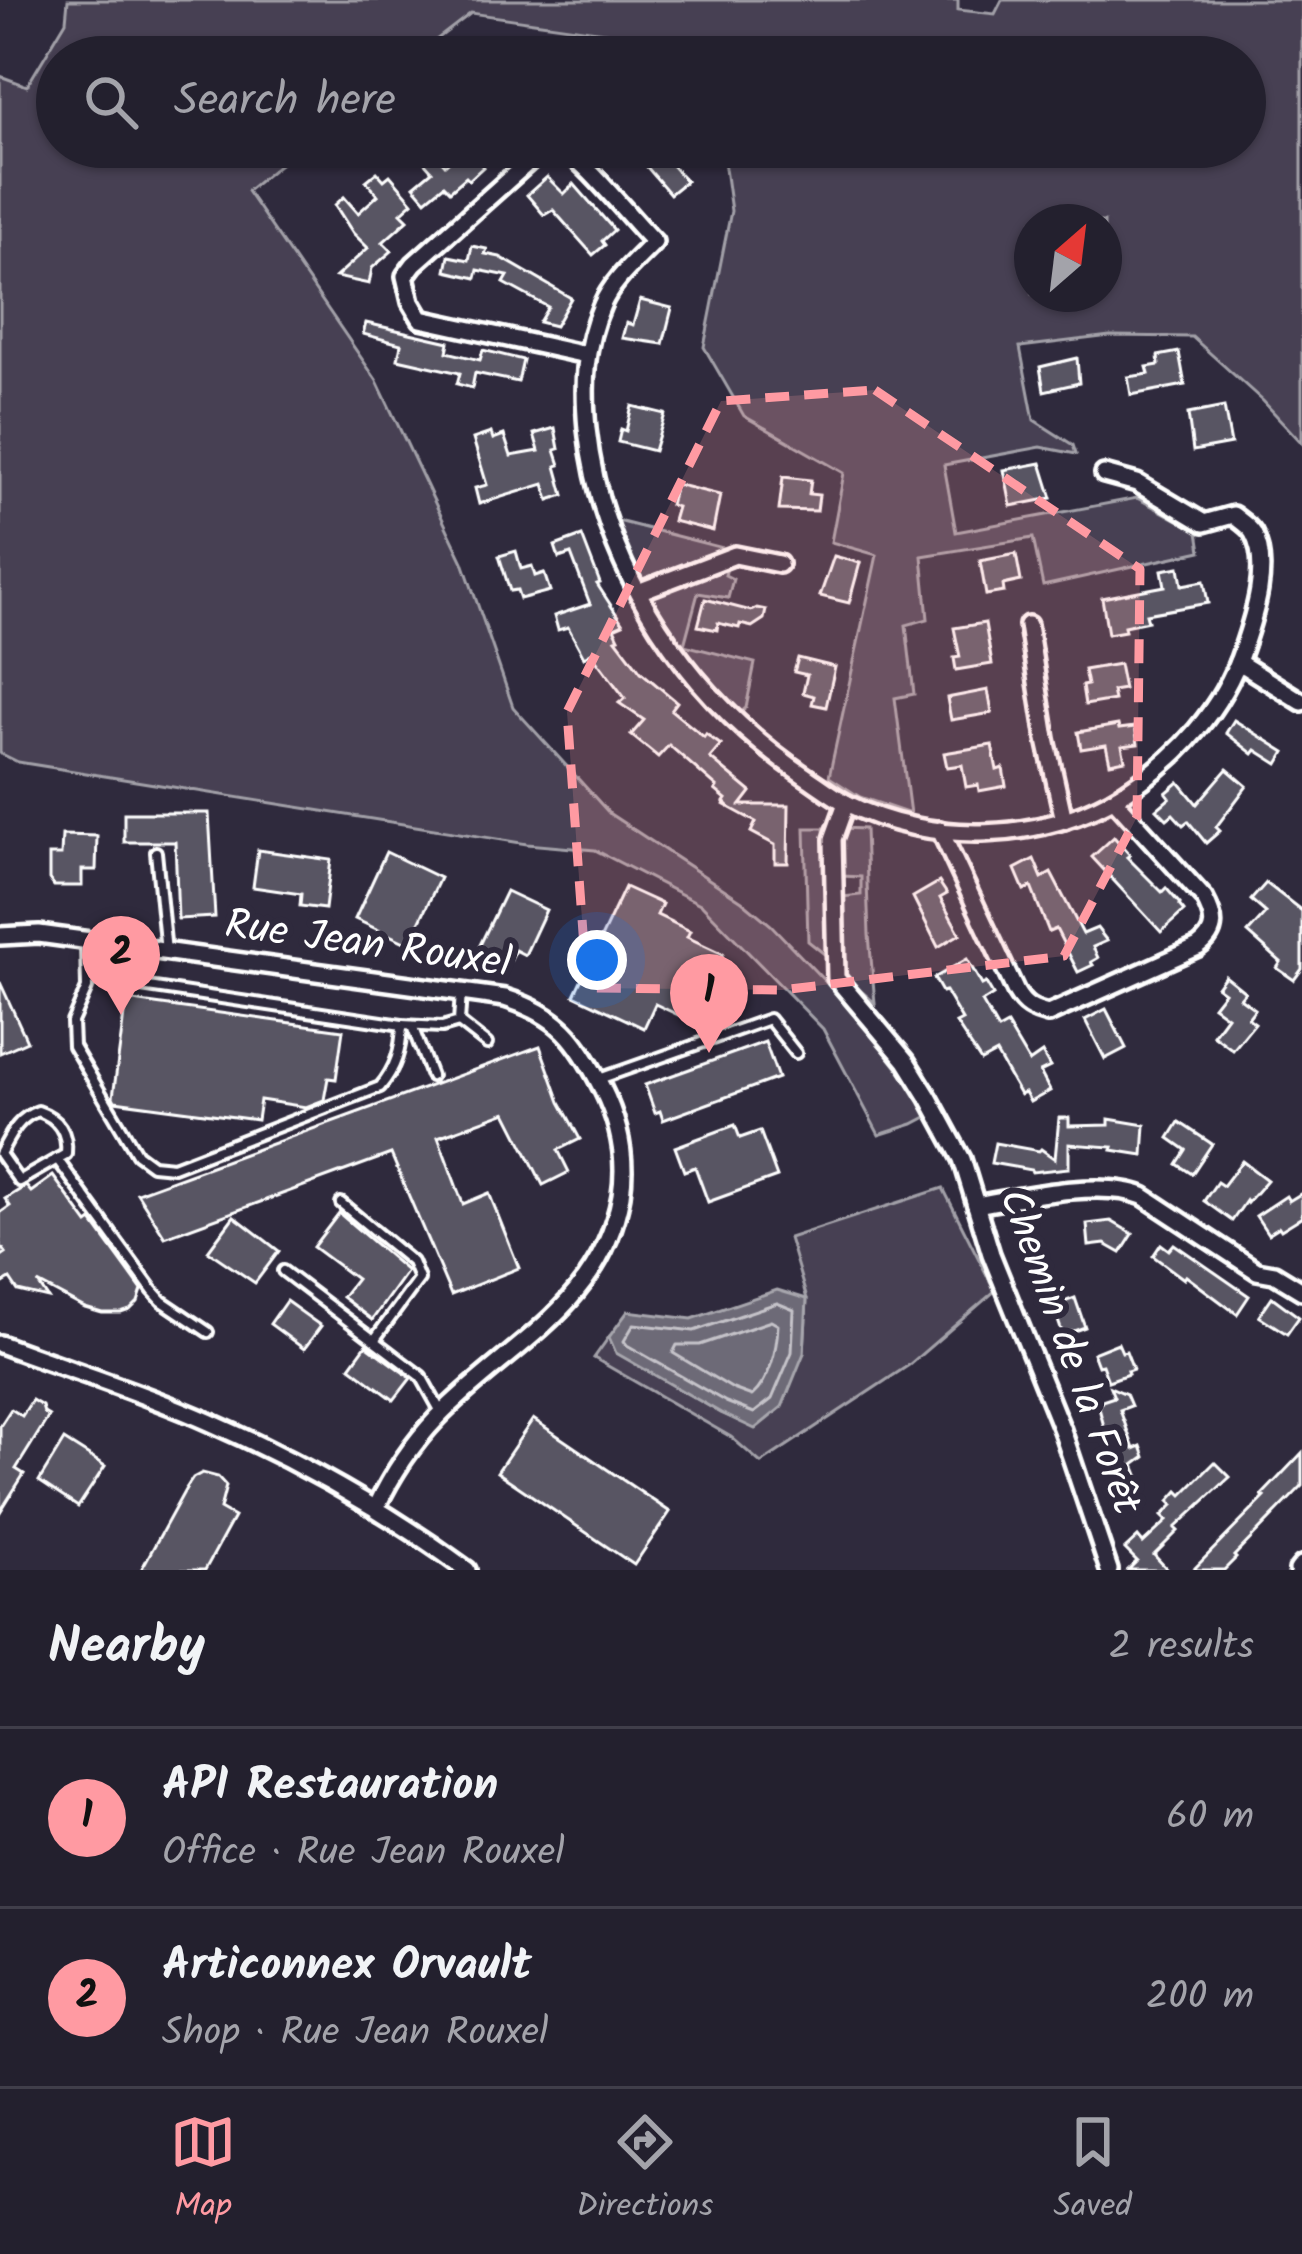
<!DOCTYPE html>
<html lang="en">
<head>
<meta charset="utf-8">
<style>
	body { margin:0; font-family:Kalam,sans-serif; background:#2f2d3a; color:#f1f3f6 }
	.compass { position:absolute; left:1014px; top:204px; width:108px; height:108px; border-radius:50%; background:#23202e; box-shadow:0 3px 9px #0004; rotate:28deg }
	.you { position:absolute; left:597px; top:960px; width:42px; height:42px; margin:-30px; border:9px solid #fff; border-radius:50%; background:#1a73e8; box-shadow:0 0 0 18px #1a73e833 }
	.badge { display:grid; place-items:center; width:78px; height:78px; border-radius:50%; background:#ff9aa2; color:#111; font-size:39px; font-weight:700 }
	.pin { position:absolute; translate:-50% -99px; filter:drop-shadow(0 3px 6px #0008) }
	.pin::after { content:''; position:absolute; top:63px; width:42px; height:36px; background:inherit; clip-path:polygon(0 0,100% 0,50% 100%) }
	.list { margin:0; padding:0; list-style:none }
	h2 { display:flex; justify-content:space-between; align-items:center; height:156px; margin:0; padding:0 48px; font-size:51px }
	h2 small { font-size:39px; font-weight:400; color:#a3a3aa }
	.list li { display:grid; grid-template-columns:78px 1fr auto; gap:36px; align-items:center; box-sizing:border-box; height:180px; padding:0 48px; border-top:3px solid #403e4a }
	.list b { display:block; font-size:45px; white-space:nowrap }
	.list p { margin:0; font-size:39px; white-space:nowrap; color:#a3a3aa }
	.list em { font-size:39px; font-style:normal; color:#a3a3aa }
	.icon { flex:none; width:66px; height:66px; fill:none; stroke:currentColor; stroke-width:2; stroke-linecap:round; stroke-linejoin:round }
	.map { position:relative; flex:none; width:1302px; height:1570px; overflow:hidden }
	.search { position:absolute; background:#23202e; box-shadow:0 3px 9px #0004; left:36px; right:36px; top:36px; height:132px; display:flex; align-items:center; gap:30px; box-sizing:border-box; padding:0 42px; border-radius:66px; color:#a3a3aa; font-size:45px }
	.sheet { height:516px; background:#23202e }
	nav { display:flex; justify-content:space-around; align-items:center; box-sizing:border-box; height:168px; border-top:3px solid #403e4a; background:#23202e; font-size:33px; color:#a3a3aa }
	nav a { display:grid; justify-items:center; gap:6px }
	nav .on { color:#ff9aa2 }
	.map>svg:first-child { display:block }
	.green { fill:#464152; stroke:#a2a0a8; stroke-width:3; fill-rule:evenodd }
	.water { fill:#6d6a77; stroke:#a7a6ad; stroke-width:3 }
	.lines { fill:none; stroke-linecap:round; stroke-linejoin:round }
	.shore { stroke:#c5c3c9; stroke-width:3 }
	.building { fill:#595564; stroke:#fff; stroke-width:3 }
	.service-casing { stroke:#fff; stroke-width:16 }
	.minor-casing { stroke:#fff; stroke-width:24 }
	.service { stroke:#2f2a3d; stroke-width:8 }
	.minor { stroke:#2f2a3d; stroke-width:15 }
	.marked { fill:#ff9aa2; fill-opacity:0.2; stroke:#ff9aa2; stroke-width:9; stroke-dasharray:24 15; stroke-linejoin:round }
	.labels { text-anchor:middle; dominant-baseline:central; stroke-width:12; stroke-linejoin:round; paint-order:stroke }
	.street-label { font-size:42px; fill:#fff; stroke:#2f2a3d }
</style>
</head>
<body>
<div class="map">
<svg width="1302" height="1570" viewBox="0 0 1302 1570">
	<rect width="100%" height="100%" fill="#2f2a3d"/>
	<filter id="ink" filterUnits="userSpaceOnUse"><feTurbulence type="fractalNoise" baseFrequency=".00833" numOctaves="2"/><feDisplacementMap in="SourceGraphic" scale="24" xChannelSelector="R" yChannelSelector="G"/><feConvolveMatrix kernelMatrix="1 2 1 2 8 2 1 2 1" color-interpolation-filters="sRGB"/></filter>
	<g filter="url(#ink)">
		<g class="green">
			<path d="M68,0H958V10L995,14L1002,0H1302V443L1263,401L1192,337L1110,336L1020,347L1034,420L1073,445L1076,454L1041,447L944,465L956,532L1137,498L1198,531L1201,551L1043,586L1033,538L922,556L928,619L906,625L914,694L895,698L910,814L860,797L829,777L877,555L831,542L844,473L744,416L704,347L731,211L722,147H1245V57H685L618,34L471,13L414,57H57V147H301L247,191L377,381L463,562L513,707L610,814L742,901L771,925L858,1016L932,1114L913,1124L879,1135L823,1029L702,905L595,850L527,844L18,762L0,753V76L27,86L66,21ZM1032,222H1104V294H1032Z"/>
			<path d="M614,520L727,549L644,583Z"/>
			<path d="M729,561L725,575L733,579L728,598L698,593L684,645L755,663L746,708L740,713C704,677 672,641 648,596Z"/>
			<path d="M805,828H824L828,957L808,941Z"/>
			<path d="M839,828L865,829L869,935L875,1003L847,979L842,897L861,895V877L842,876Z"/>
			<path d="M943,1188L995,1291L909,1365L761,1463L731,1437L594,1358L609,1337L617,1353L721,1413L756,1428L804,1353L807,1299L789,1238Z"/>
		</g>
		<path class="water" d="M777,1290L807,1299L804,1353L782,1407L755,1429L721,1413L616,1353L609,1337L628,1311L692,1319Z"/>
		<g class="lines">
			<g class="shore">
				<path d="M777,1303L794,1310L792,1352L772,1399L754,1413L726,1402L627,1345L624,1341L634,1324L694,1331Z"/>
				<path d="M771,1321L778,1325C777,1349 770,1380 752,1396L733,1389L673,1353L677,1345H700Z"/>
			</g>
		</g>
		<g class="building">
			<path d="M423,147H429L445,165L465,147H498L480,163L483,167L469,180L466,177L450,191L444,185L426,200L414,186L432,171L416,153Z"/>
			<path d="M661,153L686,181L670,194L646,166Z"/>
			<path d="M377,172L384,180L390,175L413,202L401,213L408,220L383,242L392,251L372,268L369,284L336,277L368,248L353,233L335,205L344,197L358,213L378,195L366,181Z"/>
			<path d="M547,177L564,194L574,184L614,230L602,241L605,245L593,255L553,210L544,215L527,195Z"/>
			<path d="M472,246L487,249L485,254L500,257L571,298L555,326L539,322L548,307L504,283L508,276L478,270L476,278L446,271L449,256L469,260Z"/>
			<path d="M640,300L672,308L663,344L622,338L626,323L633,325Z"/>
			<path d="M366,323L449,342L447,352L480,360L483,350L523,360L518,382L475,373L472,388L457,384L460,373L398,359L401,344L363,334Z"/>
			<path d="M1179,352L1185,385L1131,395L1128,377L1149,374L1147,367L1159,365L1158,356Z"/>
			<path d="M1077,358L1079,383L1044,391L1040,367Z"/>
			<path d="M632,406L665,414L654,451L618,442L621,429L626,431Z"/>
			<path d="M1224,407L1231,444L1193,451L1188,414Z"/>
			<path d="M555,428L559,449L555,450L560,465L556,466L564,495L549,500L544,484L479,504L475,488L487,485L473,439L491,433L493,439L504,435L511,456L539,451L534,434Z"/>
			<path d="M1041,463L1052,498L1011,506L1004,470Z"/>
			<path d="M783,477L811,480L809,494L819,495L817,511L779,510Z"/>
			<path d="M675,484L720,495L713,531L673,521L677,507L670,505Z"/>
			<path d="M582,536L600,583L597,584L623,624L614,628L619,638L616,639L641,672L677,702L671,710L704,737L706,734L721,745L710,758L751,792L741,805H789L788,863H775V845L751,832L756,822L723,804L727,805L724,802L726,799L715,790L717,787L669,745L658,757L631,735L644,720L619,703L625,698L591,653L584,657L568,627L558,630L554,616L590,604L571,554L559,558L555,546Z"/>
			<path d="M516,551L521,569L532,566L535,576L544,573L550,591L520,599L517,590L510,591L499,556Z"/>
			<path d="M1016,554L1021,581L1003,585L1004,592L986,595L980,561Z"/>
			<path d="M834,556L860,563L849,603L820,596Z"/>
			<path d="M1179,567L1182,585L1204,581L1208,603L1146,614L1148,621L1124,626L1125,631L1108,634L1102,598L1165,586L1162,570Z"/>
			<path d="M705,599L751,611L757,608L766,610L764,619L752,627L740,624L739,628L718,623L717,630L698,626Z"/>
			<path d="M985,623L992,664L956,670L954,658L960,657L954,628Z"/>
			<path d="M798,658L835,667L826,707L812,704L814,696L803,693L807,675L794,672Z"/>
			<path d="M1119,664L1124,689L1112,691L1114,700L1085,705L1082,686L1087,685L1084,670Z"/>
			<path d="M988,690L992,713L951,720L947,698Z"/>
			<path d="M1234,720L1285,752L1278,764L1256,750L1253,754L1226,733Z"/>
			<path d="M1118,725L1119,729L1135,727L1138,744L1122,746L1125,760L1110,763L1106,745L1081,749L1078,732Z"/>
			<path d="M992,745L997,770L1003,768L1006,786L979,791L978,785L966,787L962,765L947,767L944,753Z"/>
			<path d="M1227,769L1247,786L1216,827L1220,831L1206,843L1188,821L1183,825L1173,814L1167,819L1157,809L1170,798L1166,793L1179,782L1197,804Z"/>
			<path d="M124,813H209L215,917L178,919L175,842H124Z"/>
			<path d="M62,835L97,836L96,870H82V886H54L49,879V855H61Z"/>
			<path d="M1114,837L1130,855L1127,857L1162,892L1166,888L1180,904L1179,905L1184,911L1161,932L1092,857Z"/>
			<path d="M258,850L331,860L325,909L300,906L301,894L253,887Z"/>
			<path d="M386,852L440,878L409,944L355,919Z"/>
			<path d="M1034,859L1042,878L1051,873L1083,934L1097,928L1107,941L1093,947L1098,958L1091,962L1093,965L1078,972L1056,929L1049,932L1031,887L1024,890L1015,869Z"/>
			<path d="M939,882L947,894L940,898L960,934L938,947L913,897Z"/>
			<path d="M1266,883L1302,911V969L1294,980L1277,968L1281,962L1248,933L1266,913L1251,900Z"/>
			<path d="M625,887L662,904L657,915L690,931L687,937L723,954L691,1021L655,1004L644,1028L574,995Z"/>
			<path d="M506,891L546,910L525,955L515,950L511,960L505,958L504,961L478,949Z"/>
			<path d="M967,959L982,985L986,983L993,995L982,1002L998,1030L1007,1025L1029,1062L1042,1053L1050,1067L1040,1072L1050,1091L1030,1102L1025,1093L1020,1095L996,1053L981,1061L956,1023L962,1020L945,991L942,992L934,978Z"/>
			<path d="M1225,976L1245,992L1240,998L1255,1009L1248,1018L1255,1023L1233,1050L1213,1035L1227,1016L1213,1006L1224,992L1217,987Z"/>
			<path d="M0,982L27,1041L0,1053Z"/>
			<path d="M126,1000L343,1030L336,1079L328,1078L324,1100L306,1107L260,1100L257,1120L115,1101L113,1097Z"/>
			<path d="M1106,1009L1126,1048L1105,1059L1085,1020Z"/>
			<path d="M765,1042L778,1078L663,1120L660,1111L655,1113L645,1085Z"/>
			<path d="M540,1046L560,1102L580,1139L558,1150L569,1172L543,1185L506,1112L438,1137L463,1204L489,1193L519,1268L451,1295L391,1154L165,1237L137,1193Z"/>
			<path d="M1059,1118H1069V1126L1109,1125V1119L1145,1125L1143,1155L1112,1150L1113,1147L1069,1144V1168L1032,1172L1031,1170L991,1163L995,1143L1039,1151L1041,1149L1055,1159Z"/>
			<path d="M1179,1122L1212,1144L1192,1174L1177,1164L1186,1150L1169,1138Z"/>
			<path d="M735,1125L740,1138L760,1131L777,1177L708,1202L695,1167L684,1171L675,1147Z"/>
			<path d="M1242,1161L1267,1180L1247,1203L1246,1201L1232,1221L1204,1201L1217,1182L1223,1186Z"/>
			<path d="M53,1176L88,1224L92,1221L142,1290L138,1302L130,1310L121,1313H102L85,1308L38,1283L48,1298L18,1291L10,1279L0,1285V1257L6,1253L0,1245V1213L10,1206L5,1199L26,1186L31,1192Z"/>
			<path d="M1302,1193V1217L1281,1230L1279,1227L1268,1234L1256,1216L1286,1196L1289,1201Z"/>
			<path d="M339,1213L407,1271L372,1320L342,1297L356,1279L313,1247Z"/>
			<path d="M234,1216L279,1251L255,1283L208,1251Z"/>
			<path d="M1111,1221L1133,1234L1121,1253L1105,1244L1089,1246L1087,1224Z"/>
			<path d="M1161,1244L1169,1250L1174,1244L1249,1296L1237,1314L1186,1276L1184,1279L1153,1256Z"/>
			<path d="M1272,1297L1299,1317L1287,1334L1259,1316Z"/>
			<path d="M1075,1298L1085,1327L1063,1335L1053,1306Z"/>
			<path d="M286,1301L321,1326L304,1349L270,1324Z"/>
			<path d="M1118,1343L1122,1352L1126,1351L1133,1369L1127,1371L1128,1374L1108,1381L1102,1365L1098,1366L1093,1353Z"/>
			<path d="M366,1345L411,1378L394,1400L350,1367Z"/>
			<path d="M1110,1387L1126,1394L1131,1406L1120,1410L1134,1449L1141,1446L1145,1457L1134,1465L1143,1487L1139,1492L1123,1497L1099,1408L1102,1401L1114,1397Z"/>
			<path d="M32,1400L42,1406L44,1413L49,1416L16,1469L24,1474L0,1512V1426L11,1409L22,1416Z"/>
			<path d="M533,1419L670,1512L634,1565L497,1472Z"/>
			<path d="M64,1440L105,1466L78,1507L39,1481Z"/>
			<path d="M1302,1453V1486L1234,1556L1236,1558L1224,1570H1193L1265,1497L1262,1495Z"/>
			<path d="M1215,1462L1230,1477L1175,1528L1178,1531L1154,1555L1168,1570H1128L1137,1561L1125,1549L1138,1537L1143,1543L1167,1521L1162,1516L1173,1505L1169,1501L1178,1491L1182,1495Z"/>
			<path d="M202,1473L218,1477L226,1486L220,1509L234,1517L205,1570H141L185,1490L193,1478Z"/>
		</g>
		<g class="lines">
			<g class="service-casing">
				<g id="service">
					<path d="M156,852L166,952"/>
					<path d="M86,943L87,988L72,1022L73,1046L137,1154L152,1165L173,1167L380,1087C396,1068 401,1050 402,1025L108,981L87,980"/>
					<path d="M459,1022L487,1044"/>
					<path d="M402,1025L442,1027L459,1022L461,992"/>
					<path d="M412,1026L431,1076"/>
					<path d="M599,1079L769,1019L796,1053"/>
					<path d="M38,1111C59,1118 68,1133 66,1154L19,1181L0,1154C10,1136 17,1118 38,1111Z"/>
					<path d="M57,1159L153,1291L162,1301L208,1332"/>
					<path d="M341,1203L412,1262L419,1279L374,1340"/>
					<path d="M283,1271L421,1376L441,1412"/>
				</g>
			</g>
			<g class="minor-casing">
				<g id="minor">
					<path d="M586,355L421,319L411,302L405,276L414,264L533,158C546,152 558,150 571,156C587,163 636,225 654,242C635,262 613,280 602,305C584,346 583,385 587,429C602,572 690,700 808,778C820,786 833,796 846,803C930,846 1045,843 1125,792C1178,758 1223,709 1243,648C1254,616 1271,565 1253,533C1249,526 1239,520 1233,515L1204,523L1137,483L1104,474"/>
					<path d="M638,592L735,555L779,564"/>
					<path d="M1028,625L1046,739L1064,820"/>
					<path d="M1238,662L1302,702"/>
					<path d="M846,803L833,839L836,978L906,1061L929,1098L962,1159L991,1254L1062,1430L1109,1570"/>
					<path d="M940,830L1016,992C1024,1006 1032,1010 1048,1014L1198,947C1218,932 1215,918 1204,898L1114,799"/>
					<path d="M0,936L39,934L505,998C559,1015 577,1039 602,1088C619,1122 627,1158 621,1195C602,1306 509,1344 438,1417C413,1443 391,1476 376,1508"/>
					<path d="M976,1205C1021,1197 1102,1179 1143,1196L1257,1271L1274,1274L1302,1291"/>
					<path d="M0,1344C69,1370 142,1392 209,1422C300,1462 387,1511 467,1570"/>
					<path d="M1298,1570L1302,1565"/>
				</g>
			</g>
			<use href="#service" class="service"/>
			<use href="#minor" class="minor"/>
		</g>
	</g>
	<path class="marked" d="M875,390L1140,569L1137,817L1064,956L782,990L587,988L567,712L721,401Z"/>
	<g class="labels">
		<g class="street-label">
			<text transform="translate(368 945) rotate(8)">Rue Jean Rouxel</text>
			<text transform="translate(1069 1352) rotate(70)">Chemin de la Forêt</text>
		</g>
	</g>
</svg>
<svg class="compass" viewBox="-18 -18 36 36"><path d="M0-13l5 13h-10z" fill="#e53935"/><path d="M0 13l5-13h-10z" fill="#a3a3aa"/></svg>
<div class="you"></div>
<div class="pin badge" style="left:709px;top:1053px">1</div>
<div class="pin badge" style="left:121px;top:1015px">2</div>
<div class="search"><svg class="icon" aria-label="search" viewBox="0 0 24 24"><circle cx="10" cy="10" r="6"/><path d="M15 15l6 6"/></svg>Search here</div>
</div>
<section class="sheet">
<h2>Nearby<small>2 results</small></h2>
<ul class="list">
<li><span class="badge">1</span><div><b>API Restauration</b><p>Office · Rue Jean Rouxel</p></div><em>60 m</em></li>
<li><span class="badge">2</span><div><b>Articonnex Orvault</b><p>Shop · Rue Jean Rouxel</p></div><em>200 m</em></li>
</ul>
</section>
<nav>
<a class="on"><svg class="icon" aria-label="map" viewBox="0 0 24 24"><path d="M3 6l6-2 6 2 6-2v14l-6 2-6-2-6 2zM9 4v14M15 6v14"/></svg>Map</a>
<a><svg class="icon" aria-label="directions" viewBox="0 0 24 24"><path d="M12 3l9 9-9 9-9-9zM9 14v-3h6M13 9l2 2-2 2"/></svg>Directions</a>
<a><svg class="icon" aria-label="saved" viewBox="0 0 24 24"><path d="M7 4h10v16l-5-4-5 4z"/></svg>Saved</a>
</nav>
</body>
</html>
